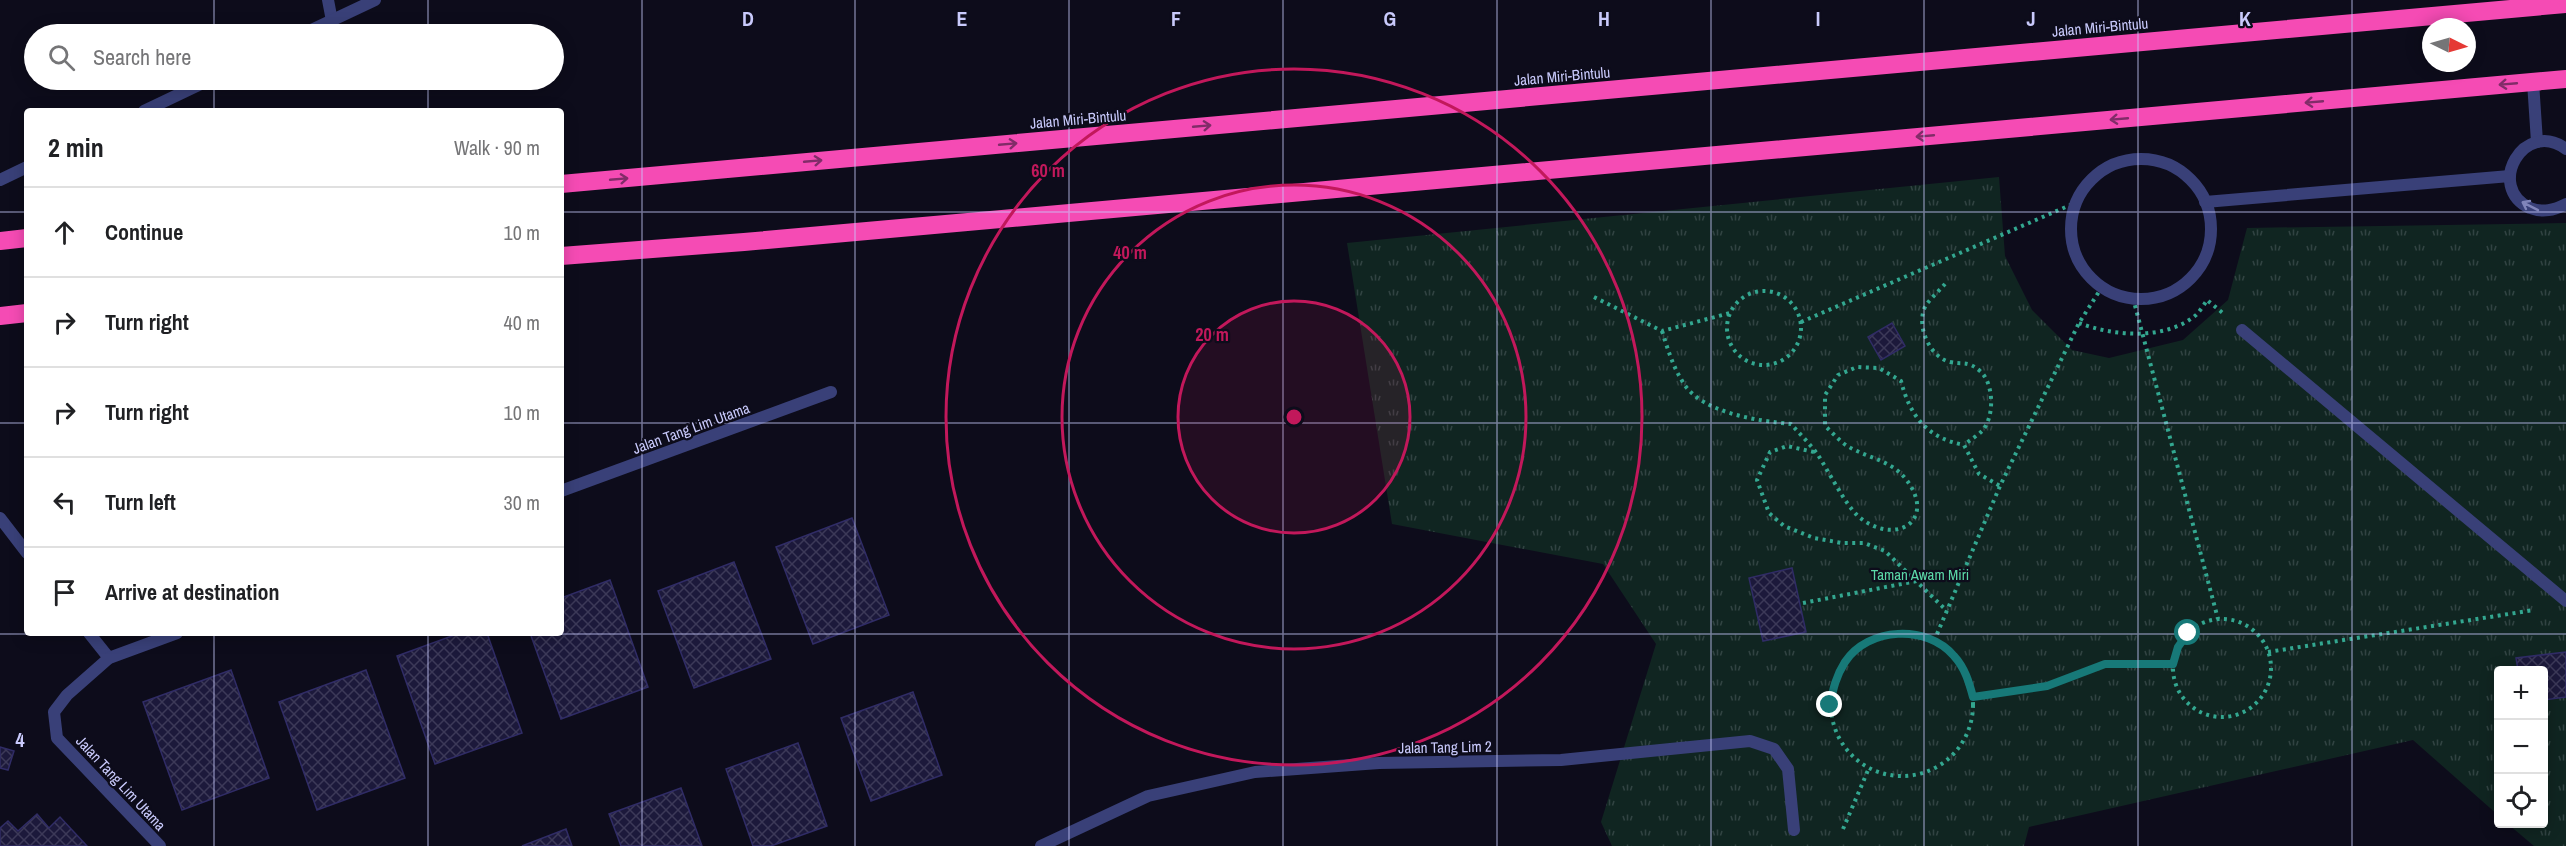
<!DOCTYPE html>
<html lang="en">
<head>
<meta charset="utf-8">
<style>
	body { margin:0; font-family:"Archivo Narrow",sans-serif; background:#f2f2f2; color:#202124 }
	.controls { position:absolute; right:18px; bottom:18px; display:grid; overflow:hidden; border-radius:6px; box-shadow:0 3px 15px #0003 }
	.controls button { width:54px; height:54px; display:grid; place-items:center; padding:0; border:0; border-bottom:2px solid #e0e0e0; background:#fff; color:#202124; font:30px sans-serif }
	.compass { position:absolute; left:2422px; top:18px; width:54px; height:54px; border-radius:50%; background:#fff; box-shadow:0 3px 15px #0003; rotate:95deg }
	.stop { position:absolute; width:18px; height:18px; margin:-14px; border:4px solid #177978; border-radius:50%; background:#fff }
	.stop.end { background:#177978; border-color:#fff; box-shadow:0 2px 6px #0008 }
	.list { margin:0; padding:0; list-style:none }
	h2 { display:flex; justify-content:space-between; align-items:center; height:78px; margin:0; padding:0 24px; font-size:26px }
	h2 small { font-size:20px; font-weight:400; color:#757577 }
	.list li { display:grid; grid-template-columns:39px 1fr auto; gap:18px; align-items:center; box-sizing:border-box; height:90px; padding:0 24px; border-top:2px solid #e0e0e0 }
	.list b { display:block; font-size:22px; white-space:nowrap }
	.list em { font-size:20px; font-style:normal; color:#757577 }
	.icon { flex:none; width:33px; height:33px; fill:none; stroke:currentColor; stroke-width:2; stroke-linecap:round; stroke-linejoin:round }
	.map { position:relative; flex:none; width:2566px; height:846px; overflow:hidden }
	.search { position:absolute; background:#fff; box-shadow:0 3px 15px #0003; left:24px; top:24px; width:540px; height:66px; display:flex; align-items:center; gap:15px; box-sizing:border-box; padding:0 21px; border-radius:33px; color:#757577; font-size:22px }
	.panel { position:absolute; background:#fff; box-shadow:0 3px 15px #0003; left:24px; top:108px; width:540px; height:528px; border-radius:6px }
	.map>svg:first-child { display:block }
	.park { fill:url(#park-tufts) }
	.building { fill:url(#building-cross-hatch); stroke:#302c66; stroke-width:1.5 }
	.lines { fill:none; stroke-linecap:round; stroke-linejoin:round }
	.path { stroke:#33a790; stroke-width:4; stroke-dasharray:3 4.5; stroke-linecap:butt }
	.lane { stroke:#394078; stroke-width:12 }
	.street { stroke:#394078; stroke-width:12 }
	.highway { stroke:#f54bb4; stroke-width:18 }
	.oneway { stroke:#812c68 }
	.oneway2 { stroke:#8185ba }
	.route { stroke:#177978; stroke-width:8 }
	.grid { fill:none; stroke:#c9cafc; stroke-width:1.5; stroke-opacity:0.55 }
	.ring { fill:none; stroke:#c2185b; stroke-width:3 }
	.labels { text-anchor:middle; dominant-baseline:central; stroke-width:4.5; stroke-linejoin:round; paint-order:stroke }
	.street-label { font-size:15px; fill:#c9cafc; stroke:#0d0c1b }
	.park-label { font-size:15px; fill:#5bd7a7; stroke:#0d0c1b }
	.grid-label { font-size:20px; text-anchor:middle; font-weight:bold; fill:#c9cafc; stroke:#0d0c1b; stroke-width:4.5; stroke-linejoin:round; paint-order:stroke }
	.centre { fill:#c2185b; stroke:#0d0c1b; stroke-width:3 }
	.ring-label { font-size:18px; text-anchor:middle; font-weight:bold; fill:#c2185b; stroke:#0d0c1b; stroke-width:4.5; stroke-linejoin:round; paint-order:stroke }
</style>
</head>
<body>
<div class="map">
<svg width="2566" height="846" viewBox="0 0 2566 846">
	<defs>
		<pattern id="park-tufts" width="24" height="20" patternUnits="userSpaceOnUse" patternTransform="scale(1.5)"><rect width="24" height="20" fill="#102521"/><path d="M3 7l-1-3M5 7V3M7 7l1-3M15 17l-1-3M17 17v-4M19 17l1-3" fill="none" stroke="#314342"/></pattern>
		<pattern id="building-cross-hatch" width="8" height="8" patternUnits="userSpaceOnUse" patternTransform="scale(1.5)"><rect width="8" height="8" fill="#1c193b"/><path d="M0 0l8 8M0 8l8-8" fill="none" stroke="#3c3958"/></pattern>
	</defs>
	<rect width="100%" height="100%" fill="#0d0c1b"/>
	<path class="park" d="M1999,177L2005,256L2032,310L2072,350L2109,358L2183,340L2228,300L2247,228L2566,223V846H2534L2508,824H2544V670H2498V815L2413,740L2029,827L2024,846H1612L1601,822L1656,644L1603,564L1392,524L1347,243Z"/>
	<g class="building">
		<path d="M1892,323L1905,346L1881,360L1868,337Z"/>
		<path d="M852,518L889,615L813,644L776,547Z"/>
		<path d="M734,562L771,659L694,688L658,591Z"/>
		<path d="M1792,568L1806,632L1763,641L1749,578Z"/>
		<path d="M610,580L648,687L561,719L530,633H561V598Z"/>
		<path d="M460,633H487L522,733L435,764L397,656Z"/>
		<path d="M2566,652V697L2544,700V670H2518L2516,658Z"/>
		<path d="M231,670L269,778L182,810L143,702Z"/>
		<path d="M366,670L405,778L317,810L279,702Z"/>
		<path d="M913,692L942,775L871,801L841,718Z"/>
		<path d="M798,743L827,826L771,846H753L726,769Z"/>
		<path d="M0,747L14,751L8,770L0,768Z"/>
		<path d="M681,788L702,846H621L609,814Z"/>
		<path d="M37,814L49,828L60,817L87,846H0V828L8,821L18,831Z"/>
		<path d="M566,829L572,846H522Z"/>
	</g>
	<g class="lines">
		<g class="path">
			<path d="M1945,284C1939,291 1931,298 1926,305C1915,324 1929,357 1950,362C1963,365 1967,360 1980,371C1994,383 1995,417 1982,431C1977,436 1970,440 1964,445"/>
			<circle cx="1764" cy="328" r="37"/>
			<path d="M1594,297L1662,331L1730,313"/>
			<path d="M2133,298L2218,619"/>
			<path d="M1801,322L2075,203"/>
			<path d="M2079,323C2113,336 2165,341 2196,315C2200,311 2204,305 2207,300L2224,314"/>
			<path d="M1662,331C1668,350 1673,367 1684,384C1703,413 1758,421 1791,424C1800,434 1810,444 1818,455C1829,472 1845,504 1858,516C1895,548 1939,520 1905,478C1890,460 1868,458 1849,447C1840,442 1833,433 1825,426V395L1838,375L1857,367L1879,368L1901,381C1910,416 1927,438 1964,445L1979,474L2000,486"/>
			<path d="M1814,452L1787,446L1770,452L1757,480L1769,513L1784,526L1814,538L1842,543H1864L1885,551L1947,611"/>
			<path d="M1803,603L1917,581"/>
			<circle cx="2222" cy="668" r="49"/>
			<circle cx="1902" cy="705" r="71"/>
			<path d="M1934,641L2000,486L2079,323L2102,287"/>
			<path d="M2268,652L2534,610"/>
			<path d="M1973,697L2047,686L2105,664H2173"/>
			<path d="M1843,829L1869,768"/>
		</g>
		<g class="lane">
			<path d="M328,0L332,21"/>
			<path d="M2533,82L2537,142"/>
			<path d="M2566,149C2524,118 2485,187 2530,208C2543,213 2554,210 2566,204"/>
			<circle cx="2141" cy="229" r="70"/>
			<path d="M2205,202L2510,176"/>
		</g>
		<g class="street">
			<path d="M303,34L375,0"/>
			<path d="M144,111L209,80"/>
			<path d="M0,180L27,167"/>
			<path d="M2242,330L2566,601"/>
			<path d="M561,491L831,392"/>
			<path d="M0,518L27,553"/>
			<path d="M89,633L109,658"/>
			<path d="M160,846L57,738L54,712L67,695L109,658L177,633"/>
			<path d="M1041,846L1148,796L1255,772L1379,763L1561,760L1750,741L1774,749L1788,769L1794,830"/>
		</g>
		<g class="highway">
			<path d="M561,184L2566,4"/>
			<path d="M0,241L27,238"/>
			<path d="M561,256L744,242L2566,79"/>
			<path d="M0,316L27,313"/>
		</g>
	</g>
	<defs><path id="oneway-shaft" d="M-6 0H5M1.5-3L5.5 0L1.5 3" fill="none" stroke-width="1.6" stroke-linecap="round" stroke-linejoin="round" transform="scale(1.5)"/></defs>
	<g class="oneway">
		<use href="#oneway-shaft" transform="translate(2508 84) rotate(175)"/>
		<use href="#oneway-shaft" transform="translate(2314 102) rotate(175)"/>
		<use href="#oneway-shaft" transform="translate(2119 119) rotate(175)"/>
		<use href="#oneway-shaft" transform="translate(1202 126) rotate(-5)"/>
		<use href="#oneway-shaft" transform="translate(1925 136) rotate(175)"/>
		<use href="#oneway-shaft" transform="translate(1008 144) rotate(-5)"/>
		<use href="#oneway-shaft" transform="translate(813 161) rotate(-5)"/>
		<use href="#oneway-shaft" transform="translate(619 179) rotate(-5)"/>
	</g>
	<use class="oneway2" href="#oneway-shaft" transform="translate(2530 206) rotate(-153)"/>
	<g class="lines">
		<path class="route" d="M1830,705C1833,689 1836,676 1845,662C1868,627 1927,624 1954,656C1965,668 1969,682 1973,697L2047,686L2105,664H2173L2178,647L2188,633"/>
	</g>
	<path class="grid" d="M214,0V34M428,0V34M642,0V846M855,0V846M1069,0V846M1283,0V846M1497,0V846M1711,0V846M1924,0V846M2138,0V846M2352,0V846M214,80V111M428,80V111M0,212H27M561,212H2566M0,423H27M561,423H2566M214,633V846M428,633V846M0,634H2566"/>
	<circle cx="1294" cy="417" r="116" fill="#c2185b" fill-opacity=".12"/>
	<g class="ring">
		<circle cx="1294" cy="417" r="116"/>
		<circle cx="1294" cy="417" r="232"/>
		<circle cx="1294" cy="417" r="348"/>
	</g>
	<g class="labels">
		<g class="street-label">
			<text transform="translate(2100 27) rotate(-5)">Jalan Miri-Bintulu</text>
			<text transform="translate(1562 76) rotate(-5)">Jalan Miri-Bintulu</text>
			<text transform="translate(1078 119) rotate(-5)">Jalan Miri-Bintulu</text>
			<text transform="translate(691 428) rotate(-20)">Jalan Tang Lim Utama</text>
			<text transform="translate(1445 747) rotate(-1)">Jalan Tang Lim 2</text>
			<text transform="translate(121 783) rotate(47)">Jalan Tang Lim Utama</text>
		</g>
		<g class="park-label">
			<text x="1920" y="574">Taman Awam Miri</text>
		</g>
	</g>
	<g class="grid-label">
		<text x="748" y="26">D</text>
		<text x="962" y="26">E</text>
		<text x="1176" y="26">F</text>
		<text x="1390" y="26">G</text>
		<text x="1604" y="26">H</text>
		<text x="1818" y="26">I</text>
		<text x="2031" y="26">J</text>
		<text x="2245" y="26">K</text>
		<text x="20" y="747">4</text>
	</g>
	<circle cx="1294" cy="417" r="9" class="centre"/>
	<g class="ring-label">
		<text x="1048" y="177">60 m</text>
		<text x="1130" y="259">40 m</text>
		<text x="1212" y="341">20 m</text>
	</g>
</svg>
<div class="controls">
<button>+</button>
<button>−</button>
<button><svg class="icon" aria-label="locate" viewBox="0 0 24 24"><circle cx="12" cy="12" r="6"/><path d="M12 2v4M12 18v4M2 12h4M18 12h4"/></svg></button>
</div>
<svg class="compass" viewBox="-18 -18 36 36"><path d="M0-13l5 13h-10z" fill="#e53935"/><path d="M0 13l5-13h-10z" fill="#757577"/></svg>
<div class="stop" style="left:2188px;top:633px"></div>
<div class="stop end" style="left:1830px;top:705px"></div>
<div class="search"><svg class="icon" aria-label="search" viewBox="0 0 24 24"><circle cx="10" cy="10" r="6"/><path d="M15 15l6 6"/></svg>Search here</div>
<section class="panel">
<h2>2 min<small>Walk · 90 m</small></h2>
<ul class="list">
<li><svg class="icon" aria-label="ahead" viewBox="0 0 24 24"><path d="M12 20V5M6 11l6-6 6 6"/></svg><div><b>Continue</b></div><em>10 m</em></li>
<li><svg class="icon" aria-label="right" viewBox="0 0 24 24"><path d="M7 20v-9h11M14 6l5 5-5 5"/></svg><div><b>Turn right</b></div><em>40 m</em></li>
<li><svg class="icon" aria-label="right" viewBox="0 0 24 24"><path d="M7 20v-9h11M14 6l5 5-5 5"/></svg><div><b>Turn right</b></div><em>10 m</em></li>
<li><svg class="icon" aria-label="left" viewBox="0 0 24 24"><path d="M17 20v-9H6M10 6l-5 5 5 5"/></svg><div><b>Turn left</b></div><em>30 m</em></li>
<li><svg class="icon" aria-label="arrive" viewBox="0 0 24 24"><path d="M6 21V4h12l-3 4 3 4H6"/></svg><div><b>Arrive at destination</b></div></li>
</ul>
</section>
</div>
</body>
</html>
